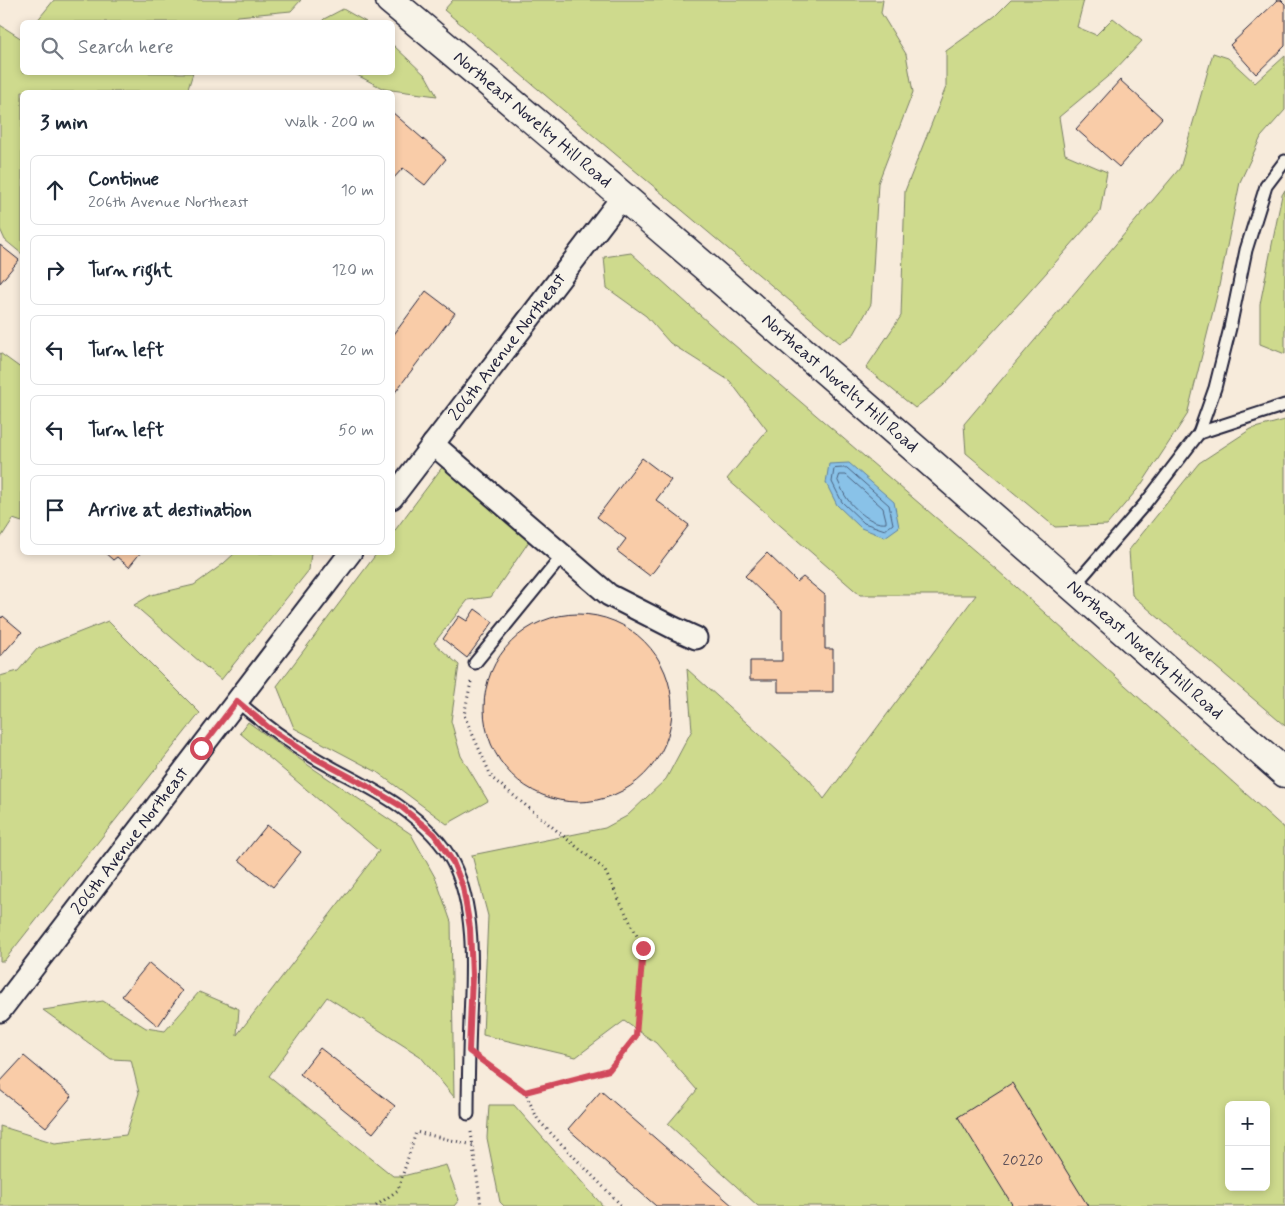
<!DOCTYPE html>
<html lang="en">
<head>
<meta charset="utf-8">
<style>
	body { margin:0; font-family:Mynerve,sans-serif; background:#f2f2f3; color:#1f2937 }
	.controls { position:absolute; right:15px; bottom:15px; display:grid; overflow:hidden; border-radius:8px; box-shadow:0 2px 8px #0003 }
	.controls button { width:45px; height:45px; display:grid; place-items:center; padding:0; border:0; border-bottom:1px solid #e0e1e3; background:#fff; color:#1f2937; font:25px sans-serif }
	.stop { position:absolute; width:15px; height:15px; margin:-11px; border:4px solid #d1495b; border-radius:50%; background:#fff }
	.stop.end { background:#d1495b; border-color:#fff; box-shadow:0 1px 5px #0008 }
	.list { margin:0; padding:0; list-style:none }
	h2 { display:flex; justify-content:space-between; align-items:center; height:65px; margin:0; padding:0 20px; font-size:21px }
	h2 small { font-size:16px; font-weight:400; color:#747a83 }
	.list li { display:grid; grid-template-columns:32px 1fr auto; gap:15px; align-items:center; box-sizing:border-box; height:70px; margin:0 10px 10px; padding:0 10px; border:1px solid #e0e1e3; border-radius:8px }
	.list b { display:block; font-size:19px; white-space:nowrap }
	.list p { margin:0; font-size:16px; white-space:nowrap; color:#747a83 }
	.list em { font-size:16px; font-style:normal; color:#747a83 }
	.icon { flex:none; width:28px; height:28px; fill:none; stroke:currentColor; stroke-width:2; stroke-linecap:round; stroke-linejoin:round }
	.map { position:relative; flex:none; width:1285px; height:1206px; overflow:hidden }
	.search { position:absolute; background:#fff; box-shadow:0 2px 8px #0003; left:20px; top:20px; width:375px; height:55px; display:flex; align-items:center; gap:12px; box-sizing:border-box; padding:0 18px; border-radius:8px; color:#747a83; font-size:19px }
	.panel { position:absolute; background:#fff; box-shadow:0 2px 8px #0003; left:20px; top:90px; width:375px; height:465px; border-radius:8px }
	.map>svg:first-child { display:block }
	.green { fill:#ceda8d; stroke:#787e64; fill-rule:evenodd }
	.water { fill:#89c2e8; stroke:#6082a3 }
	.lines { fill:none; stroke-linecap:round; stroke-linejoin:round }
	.shore { stroke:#4b6280; stroke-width:1 }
	.building { fill:#f9cca8; stroke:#22223b }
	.lane-casing { stroke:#22223b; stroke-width:15 }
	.street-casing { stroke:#22223b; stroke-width:25 }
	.secondary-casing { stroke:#22223b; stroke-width:31 }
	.path { stroke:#22223b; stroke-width:3; stroke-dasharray:1 4; stroke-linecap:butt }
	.lane { stroke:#f7f3e8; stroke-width:11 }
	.street { stroke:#f7f3e8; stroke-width:21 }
	.secondary { stroke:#f7f3e8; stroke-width:28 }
	.route { stroke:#d1495b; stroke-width:6 }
	.labels { text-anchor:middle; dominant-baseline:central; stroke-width:4; stroke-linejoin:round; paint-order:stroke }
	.number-label { font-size:15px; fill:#584c56 }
	.street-label { font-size:18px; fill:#22223b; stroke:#f7f3e8 }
</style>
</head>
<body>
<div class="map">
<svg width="1285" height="1206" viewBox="0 0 1285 1206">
	<rect width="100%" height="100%" fill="#f7ebdb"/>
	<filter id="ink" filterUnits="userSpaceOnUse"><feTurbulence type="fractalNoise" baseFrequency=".02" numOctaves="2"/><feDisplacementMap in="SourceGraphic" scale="10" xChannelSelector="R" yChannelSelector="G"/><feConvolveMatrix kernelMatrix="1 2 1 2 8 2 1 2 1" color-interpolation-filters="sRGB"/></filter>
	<g filter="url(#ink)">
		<g class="green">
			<path d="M54,0H301L291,11L238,16L228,22H36Z"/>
			<path d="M453,0H883L881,13L906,54L913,92L878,183L871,304L854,334L840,343L444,10Z"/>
			<path d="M1011,0H1084L1077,27L1096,35L1113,18L1142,41L1113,72L1059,117L1065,154L1107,172L1100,212L1024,298L943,386L915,408L866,368L901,316L905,191L946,87V51L995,16Z"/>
			<path d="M343,9L366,22H321L324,19Z"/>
			<path d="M0,25L22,39V72L193,73L187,92H22V254L5,240L0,229Z"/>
			<path d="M393,45L426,76L437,96L384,89L353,73L392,72Z"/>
			<path d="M1213,53L1228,58L1255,83L1285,56V110L1261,137L1240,182L1218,291L1187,415L1141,485L1107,525L1055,527L966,453L964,424L1180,168Z"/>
			<path d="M1285,190V354L1260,344V304L1282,195Z"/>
			<path d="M631,253L719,332L996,569L1285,829V1206H758L668,1124L697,1090L656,1043L624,1021L576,1057L483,1035L488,916L472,855L605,828L627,816L666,779L692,730L687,669L809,779L824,799L976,595H860L727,479L767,430L730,381L670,343L646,316L607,288L604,257ZM1229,1105H1266V1187H1229Z"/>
			<path d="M0,353L22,369V522L13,519L0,539Z"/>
			<path d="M1285,420V726L1132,595L1129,550L1199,463L1251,429Z"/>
			<path d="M446,462L530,540L491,597L468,600L434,643L459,665L451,721L461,756L488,801L447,824L377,772L294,728L277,686L377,553L392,552L393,533Z"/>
			<path d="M235,553H311L309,570L221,680L134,605L151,595L194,585L223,564Z"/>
			<path d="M108,621L200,713L4,961H0V676L18,671L37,649Z"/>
			<path d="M248,722L308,765L411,834L436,879L451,922L454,1097L420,1056L327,997L269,1076L393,1176H403L446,1165L459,1200L454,1206H0V1126L55,1143L126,1135L139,1093L131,1060L111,1059L43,1010L103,1001L146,1028L165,1031L199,992L239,1009L237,1035L379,851L240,733Z"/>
			<path d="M489,1105H514L603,1206H504L500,1202L487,1138Z"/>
		</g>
		<path class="water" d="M849,463L894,502L899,527L885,537L861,528L837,505L826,483L829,464Z"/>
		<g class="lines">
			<g class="shore">
				<path d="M847,468L889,505L893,524L885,530L864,523L842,502L832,482L834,469Z"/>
				<path d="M840,475H846L883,508L886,520V523C872,525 856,510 848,500C844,495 841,487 838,481Z"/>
			</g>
		</g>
		<g class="building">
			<path d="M1278,0H1281L1285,4V46L1256,74L1230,45Z"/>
			<path d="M1120,80L1162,118L1119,167L1076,129Z"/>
			<path d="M392,112L446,159L425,185L403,168L392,180Z"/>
			<path d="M0,245L19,260L0,283Z"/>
			<path d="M426,291L455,313L393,395L392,337Z"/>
			<path d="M642,458L671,480L656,500L689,525L650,576L617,551L626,539L597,517Z"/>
			<path d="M104,552H141L129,567L117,557L113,560Z"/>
			<path d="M767,553L797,582L803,577L825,595V649H833V692H778V680H750V661H782V611L745,576Z"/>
			<path d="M475,609L493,622L467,658L443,639L459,616L467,621Z"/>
			<circle cx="578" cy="708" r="94"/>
			<path d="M0,616L2,618L3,616L22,632L0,657Z"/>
			<path d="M267,825L301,852L273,887L239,860Z"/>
			<path d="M149,963L182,991L158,1026L122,996Z"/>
			<path d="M320,1048L395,1106L373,1133L300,1074Z"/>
			<path d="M24,1056L72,1096L46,1127L0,1090V1082Z"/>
			<path d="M1012,1083L1088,1206H1013L958,1117Z"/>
			<path d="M601,1091L733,1206H656L568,1129Z"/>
		</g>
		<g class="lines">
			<g class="lane-casing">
				<g id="lane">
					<path d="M1199,433L1285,405"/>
					<path d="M1073,587L1144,505L1199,433L1215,388L1230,328L1246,250L1266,186L1285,161"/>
					<path d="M475,663L563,555"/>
					<path d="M237,701C260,721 284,739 310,755C339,773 371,786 399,806C420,821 441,839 453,863C476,908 472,970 470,1019C469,1051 468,1082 468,1114"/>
				</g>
			</g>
			<g class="street-casing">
				<g id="street">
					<path d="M433,444L609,595L674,628L696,638"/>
					<path id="s1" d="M392,498L623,196"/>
					<path id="s2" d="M0,1011L351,552"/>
				</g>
			</g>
			<g class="secondary-casing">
				<g id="secondary">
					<path id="s3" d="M390,0C693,252 989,513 1285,773"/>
				</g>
			</g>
			<g class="path">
				<path d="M471,682L464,715L492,778L604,869L643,948L636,1036L609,1070L525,1092"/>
				<path d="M487,1065L525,1092L538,1120L622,1206"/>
				<path d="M471,1132L481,1206"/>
				<path d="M376,1206L398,1190L416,1132L473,1145"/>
			</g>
			<use href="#lane" class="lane"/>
			<use href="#street" class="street"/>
			<use href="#secondary" class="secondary"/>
		</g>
	</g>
	<g class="lines" filter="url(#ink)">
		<path class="route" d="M201,748L237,701L269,728L311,756L367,786L399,805L434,834L453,862L463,887L470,928L472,975L469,1051L525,1092L609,1070L636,1036L643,948"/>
	</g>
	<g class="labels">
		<g class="number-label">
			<text x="1023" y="1161">20220</text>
		</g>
		<g class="street-label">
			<text stroke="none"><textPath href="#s3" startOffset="186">Northeast Novelty Hill Road</textPath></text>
			<text stroke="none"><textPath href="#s1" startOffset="190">206th Avenue Northeast</textPath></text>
			<text stroke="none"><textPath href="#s3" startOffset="591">Northeast Novelty Hill Road</textPath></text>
			<text stroke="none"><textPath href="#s3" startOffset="996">Northeast Novelty Hill Road</textPath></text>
			<text stroke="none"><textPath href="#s2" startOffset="214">206th Avenue Northeast</textPath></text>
		</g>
	</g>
</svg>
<div class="controls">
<button>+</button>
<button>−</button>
</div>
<div class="stop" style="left:201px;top:748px"></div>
<div class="stop end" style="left:643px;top:948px"></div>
<div class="search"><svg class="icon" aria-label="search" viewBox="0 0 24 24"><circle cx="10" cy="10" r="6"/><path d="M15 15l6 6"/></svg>Search here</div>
<section class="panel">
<h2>3 min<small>Walk · 200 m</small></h2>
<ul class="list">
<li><svg class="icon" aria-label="ahead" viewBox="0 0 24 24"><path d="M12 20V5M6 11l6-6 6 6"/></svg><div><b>Continue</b><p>206th Avenue Northeast</p></div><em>10 m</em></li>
<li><svg class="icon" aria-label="right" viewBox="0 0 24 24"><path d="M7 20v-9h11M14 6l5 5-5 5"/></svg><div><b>Turn right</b></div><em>120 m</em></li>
<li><svg class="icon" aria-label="left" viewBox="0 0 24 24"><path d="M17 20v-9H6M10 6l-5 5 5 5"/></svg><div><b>Turn left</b></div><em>20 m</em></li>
<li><svg class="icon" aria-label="left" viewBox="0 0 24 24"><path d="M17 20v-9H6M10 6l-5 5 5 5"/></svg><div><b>Turn left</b></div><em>50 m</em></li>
<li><svg class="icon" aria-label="arrive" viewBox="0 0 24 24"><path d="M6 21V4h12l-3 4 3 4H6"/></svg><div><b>Arrive at destination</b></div></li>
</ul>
</section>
</div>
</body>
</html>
